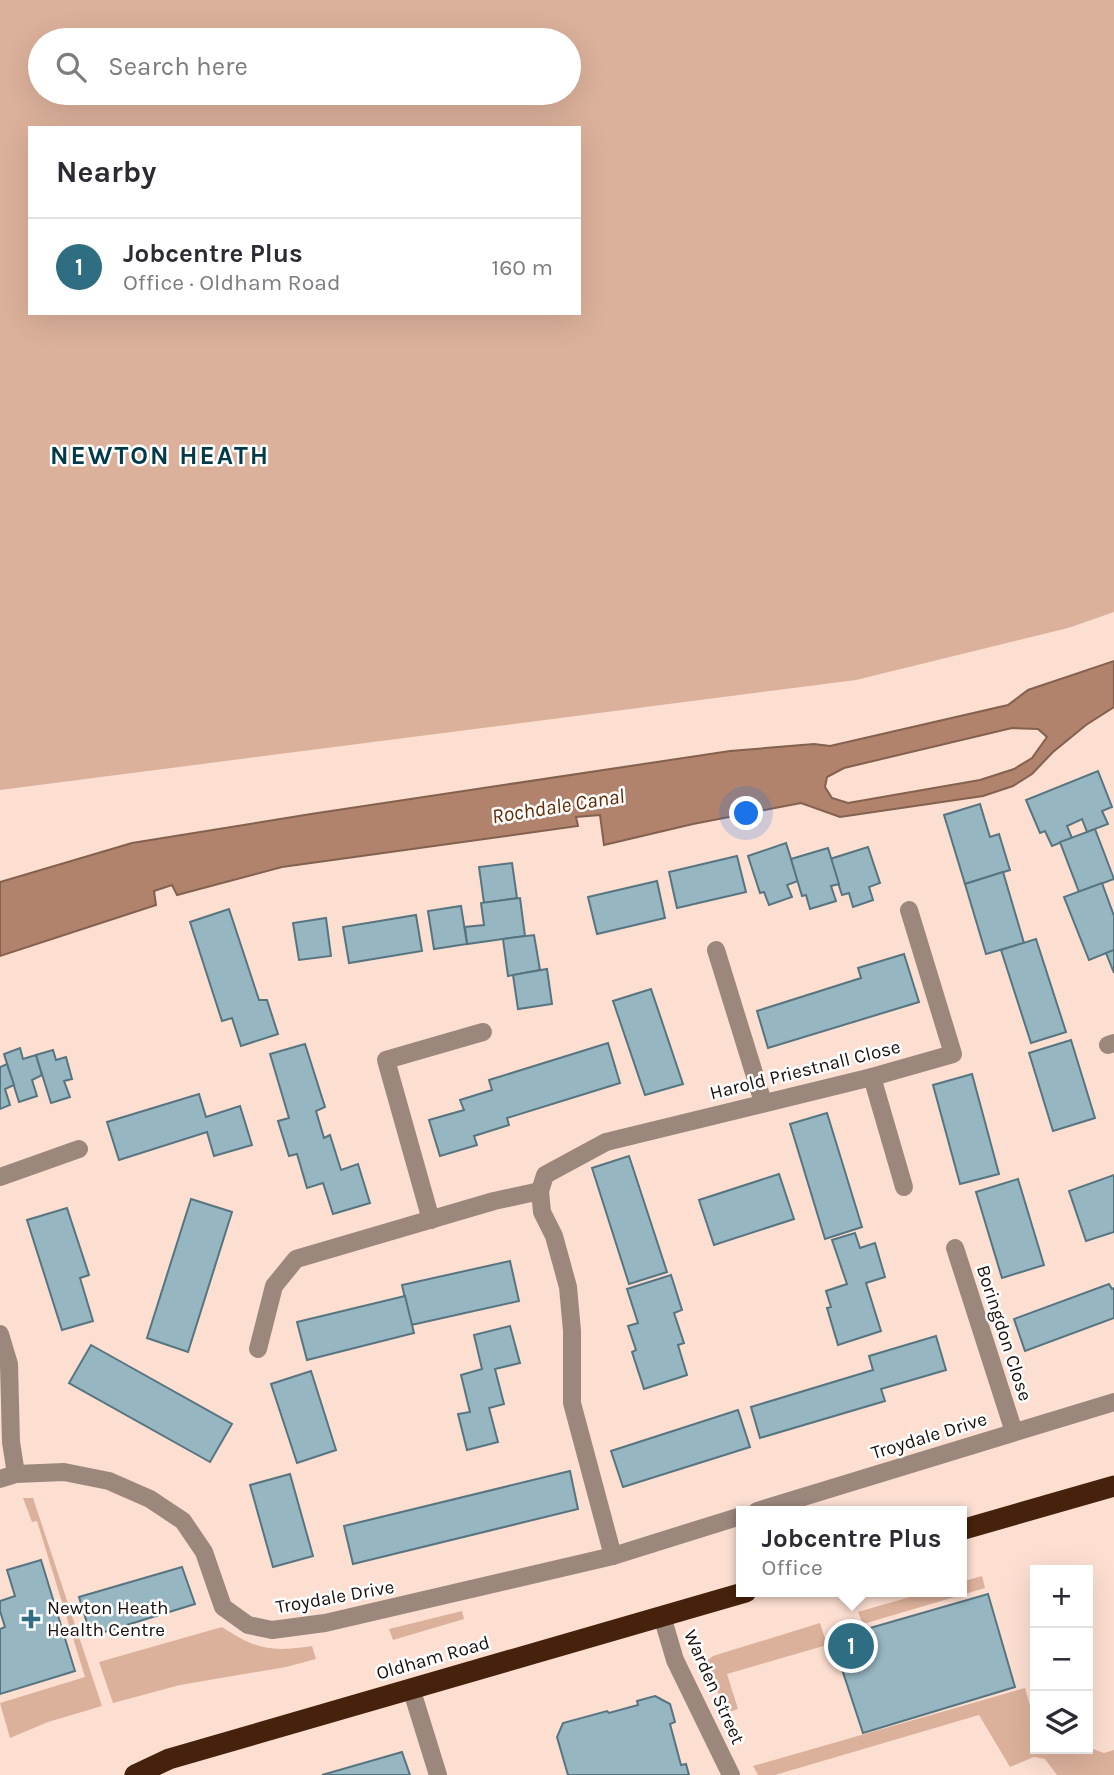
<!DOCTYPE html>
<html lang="en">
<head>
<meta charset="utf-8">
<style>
	body { margin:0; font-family:Karla,sans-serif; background:#f2f2f3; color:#2b2b33 }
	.controls { position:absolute; right:21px; bottom:21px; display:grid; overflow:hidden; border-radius:0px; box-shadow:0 7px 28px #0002 }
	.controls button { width:63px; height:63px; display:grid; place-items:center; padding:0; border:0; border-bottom:2px solid #e1e1e2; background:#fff; color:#2b2b33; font:35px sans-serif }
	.you { position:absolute; left:747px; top:814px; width:24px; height:24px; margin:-18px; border:5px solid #fff; border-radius:50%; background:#1a73e8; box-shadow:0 0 0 10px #1a73e833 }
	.badge { display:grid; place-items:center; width:46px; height:46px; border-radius:50%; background:#2e6d82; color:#fff; font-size:23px; font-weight:700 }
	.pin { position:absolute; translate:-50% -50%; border:4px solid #fff; box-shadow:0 2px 7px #0006 }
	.popup { position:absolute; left:736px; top:1506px; width:231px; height:91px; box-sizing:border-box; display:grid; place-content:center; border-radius:0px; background:#fff; filter:drop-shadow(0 2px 5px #0005); font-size:23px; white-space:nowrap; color:#7c7c81 }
	.popup b { font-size:26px; color:#2b2b33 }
	.popup::after { content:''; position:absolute; left:50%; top:100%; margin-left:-14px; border:14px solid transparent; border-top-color:#fff }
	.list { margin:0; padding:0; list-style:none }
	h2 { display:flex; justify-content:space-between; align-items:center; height:91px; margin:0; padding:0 28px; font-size:30px }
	h2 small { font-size:23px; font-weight:400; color:#7c7c81 }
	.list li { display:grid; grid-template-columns:46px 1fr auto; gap:21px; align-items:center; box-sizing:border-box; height:98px; padding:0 28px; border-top:2px solid #e1e1e2 }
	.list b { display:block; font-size:26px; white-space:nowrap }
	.list p { margin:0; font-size:23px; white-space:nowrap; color:#7c7c81 }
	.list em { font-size:23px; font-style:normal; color:#7c7c81 }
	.icon { flex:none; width:38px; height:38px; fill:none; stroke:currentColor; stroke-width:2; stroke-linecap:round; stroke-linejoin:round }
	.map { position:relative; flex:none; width:1114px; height:1775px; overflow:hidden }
	.search { position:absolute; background:#fff; box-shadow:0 7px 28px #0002; left:28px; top:28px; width:553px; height:77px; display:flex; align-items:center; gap:18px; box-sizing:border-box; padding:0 24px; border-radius:38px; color:#7c7c81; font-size:26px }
	.panel { position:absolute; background:#fff; box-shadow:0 7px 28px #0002; left:28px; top:126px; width:553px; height:189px; border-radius:0px }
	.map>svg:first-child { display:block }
	.green { fill:#dcb19b; fill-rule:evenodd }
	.water { fill:#b1836c; stroke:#84604f; stroke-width:2; fill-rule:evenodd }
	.building { fill:#96b6c1; stroke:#577580; stroke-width:2 }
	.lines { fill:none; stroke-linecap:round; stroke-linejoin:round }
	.street { stroke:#9c877d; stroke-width:18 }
	.highway { stroke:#46210b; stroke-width:21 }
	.poi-dot { fill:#2e6d82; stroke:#fff; stroke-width:2.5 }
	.labels { text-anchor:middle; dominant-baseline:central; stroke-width:5; stroke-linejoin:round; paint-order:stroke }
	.street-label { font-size:19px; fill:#1a100c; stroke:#fff }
	.poi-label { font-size:19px; fill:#1a100c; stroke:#fff; text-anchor:start }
	.water-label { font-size:21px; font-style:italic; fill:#632902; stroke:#fff }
	.district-label { font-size:26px; font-weight:bold; letter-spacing:2px; fill:#003948; stroke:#fff }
</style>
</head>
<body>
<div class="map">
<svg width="1114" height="1775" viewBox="0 0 1114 1775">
	<rect width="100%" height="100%" fill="#fcdfd1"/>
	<g class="green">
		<path d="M0,0H1114V612L1068,628L856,680L0,790ZM40,40H569V93H40ZM30,128H579V313H30Z"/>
		<path d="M23,1498H33L102,1706L48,1722L10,1738L0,1703L85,1677L37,1521L32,1522Z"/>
		<path d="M982,1576L985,1588L863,1624L858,1612L927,1592H961V1582Z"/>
		<path d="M462,1611L464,1619L393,1640L389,1629Z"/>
		<path d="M820,1623L827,1645L727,1674L738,1709L729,1712L706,1671L708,1660L713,1656Z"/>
		<path d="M222,1627C257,1650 271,1652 312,1646L316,1659L286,1667L180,1685L113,1703L99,1662Z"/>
		<path d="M1025,1688L1035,1722V1749L1088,1747L1104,1753L1114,1750V1775H1057L1045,1759L1034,1757L1010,1767L979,1715L775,1775H758L753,1766Z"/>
	</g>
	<path class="water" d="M1114,661V707L1086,725L1053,752L1032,774L1013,786L983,796L840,817L801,803L693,824L604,845L600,815L576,817L578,826L282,867L177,895L172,885L154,891L156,905L0,956V882L132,843L311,814L730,751L814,744L830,746L1008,705L1028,690ZM1012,728L1038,729L1047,737L1032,758L1014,769L980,780L848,803L832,798L825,787L827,777L844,768Z"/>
	<g class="building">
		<path d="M1098,771L1112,807L1102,811L1108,824L1087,832L1082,819L1067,826L1072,838L1052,846L1045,831L1040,833L1026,800Z"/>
		<path d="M980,804L990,837L999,834L1010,870L965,884L944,815Z"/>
		<path d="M1095,829L1114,879L1079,892L1060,842Z"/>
		<path d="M786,843L798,881L787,885L792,897L769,905L764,892L760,893L748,856Z"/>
		<path d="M868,847L880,883L869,887L873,900L853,907L849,893L842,895L830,859Z"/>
		<path d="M828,848L839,884L831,886L836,901L810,909L806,895L802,896L791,859Z"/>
		<path d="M737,856L746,892L677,908L669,872Z"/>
		<path d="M512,863L517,898L484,903L479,867Z"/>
		<path d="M1003,872L1024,943L986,954L965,884Z"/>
		<path d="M657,881L665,918L597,934L588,897Z"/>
		<path d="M1102,883L1114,916V950L1089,960L1064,897Z"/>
		<path d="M520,898L525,936L467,944L465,927L484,925L481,903Z"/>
		<path d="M461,906L467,944L434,949L428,911Z"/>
		<path d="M229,909L259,1000H267L278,1034L241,1046L232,1018L222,1021L190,922Z"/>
		<path d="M416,915L422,951L349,963L343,927Z"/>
		<path d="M326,918L331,956L299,960L293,923Z"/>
		<path d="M534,935L540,970L508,976L503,939Z"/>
		<path d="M1036,939L1066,1032L1031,1043L1001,950Z"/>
		<path d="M1114,950V973L1106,953Z"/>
		<path d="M904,954L919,1002L768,1048L757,1011L861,978L858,968Z"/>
		<path d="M547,969L552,1004L518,1009L513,975Z"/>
		<path d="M651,989L683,1084L645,1095L613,1001Z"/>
		<path d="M1071,1040L1095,1118L1053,1131L1029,1053Z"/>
		<path d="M608,1043L620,1083L507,1118L509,1125L474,1136L477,1145L440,1156L429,1120L464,1110L460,1100L492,1090L489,1080Z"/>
		<path d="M305,1044L325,1107L316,1111L324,1138L330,1135L341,1170L358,1164L370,1203L333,1214L323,1183L307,1188L297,1154L289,1156L278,1121L289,1118L270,1054Z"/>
		<path d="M20,1048L23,1059L36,1055L42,1075L32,1080L37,1096L19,1102L4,1054Z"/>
		<path d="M53,1050L56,1060L66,1057L72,1079L64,1081L70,1097L51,1103L36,1055Z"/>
		<path d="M7,1064L14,1085L5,1089L10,1105L0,1109V1067Z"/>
		<path d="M972,1074L999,1174L960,1184L933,1085Z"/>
		<path d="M199,1094L206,1117L240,1106L252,1145L214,1156L207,1132L119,1160L107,1122Z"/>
		<path d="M827,1113L862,1227L825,1239L790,1124Z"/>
		<path d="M629,1156L667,1272L629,1284L592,1168Z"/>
		<path d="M779,1174L794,1219L714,1245L699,1200Z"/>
		<path d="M1114,1175V1232L1086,1241L1069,1191Z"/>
		<path d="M1018,1179L1044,1265L1002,1278L976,1192Z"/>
		<path d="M191,1199L232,1212L188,1352L147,1338Z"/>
		<path d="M67,1208L89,1275L80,1278L93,1321L62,1330L27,1220Z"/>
		<path d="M855,1233L860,1248L875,1243L885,1277L866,1283L881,1331L838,1345L827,1308L831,1307L826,1291L847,1284L832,1240Z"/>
		<path d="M510,1261L519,1301L411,1325L402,1285Z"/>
		<path d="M671,1275L682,1310L674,1313L684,1343L678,1345L687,1375L644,1389L632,1352L636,1350L628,1326L638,1323L627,1289Z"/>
		<path d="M1109,1284L1112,1289L1114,1288V1318L1025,1351L1014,1319Z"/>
		<path d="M405,1296L414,1333L307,1360L297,1322Z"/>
		<path d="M510,1326L520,1363L495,1369L504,1404L489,1408L498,1442L467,1450L458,1414L470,1412L461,1375L482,1369L474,1335Z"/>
		<path d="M936,1336L946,1370L881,1389L885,1401L760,1438L751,1407L873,1370L869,1356Z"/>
		<path d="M91,1345L232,1424L210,1462L69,1383Z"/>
		<path d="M311,1371L336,1450L297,1463L271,1384Z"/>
		<path d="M738,1410L750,1447L623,1487L611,1451Z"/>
		<path d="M570,1471L578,1509L353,1564L344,1526Z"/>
		<path d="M290,1474L313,1556L273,1567L250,1485Z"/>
		<path d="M41,1560L75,1671L0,1694V1629L5,1627L0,1611V1601L15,1596L7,1570Z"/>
		<path d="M182,1567L195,1604L91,1636L79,1597Z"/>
		<path d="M988,1594L1015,1687L863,1733L832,1639Z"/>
		<path d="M655,1696L670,1704L675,1722L670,1724L681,1765L686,1764L689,1775H568L557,1737L563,1723L607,1711L609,1713L638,1705L637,1701Z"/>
		<path d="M402,1752L410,1775H322Z"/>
	</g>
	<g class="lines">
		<g class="street">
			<path d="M716,950L763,1102"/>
			<path d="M1108,1045L1114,1043"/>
			<path d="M872,1077L904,1187"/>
			<path d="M0,1177L79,1149"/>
			<path d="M431,1220L386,1060L483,1032"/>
			<path d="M955,1248L1014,1432"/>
			<path d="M0,1334L9,1364L11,1442L16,1474"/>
			<path d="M258,1349L274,1286L296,1259L494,1201L540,1191"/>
			<path d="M0,1479L16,1474L64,1472L109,1481L150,1499L183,1521L204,1552L223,1607L248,1625L272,1630L325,1623L613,1556L741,1516"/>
			<path d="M757,1511L1114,1402"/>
			<path d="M613,1556L572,1403V1331L568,1287L554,1236L542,1212L540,1191L545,1175L606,1142L872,1077L953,1054L909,910"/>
			<path d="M662,1616L675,1660L731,1775"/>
			<path d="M411,1688L438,1775"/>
		</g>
		<g class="highway">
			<path d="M961,1530L1114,1486"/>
			<path d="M135,1775L169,1759L746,1592"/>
		</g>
	</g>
	<path class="poi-dot" d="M27.5 1608.5h7v7h7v7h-7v7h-7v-7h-7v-7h7z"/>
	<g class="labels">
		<g class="street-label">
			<text transform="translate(805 1070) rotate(-14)">Harold Priestnall Close</text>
			<text transform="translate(1004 1333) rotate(72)">Boringdon Close</text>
			<text transform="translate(929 1436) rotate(-17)">Troydale Drive</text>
			<text transform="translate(335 1597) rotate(-10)">Troydale Drive</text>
			<text transform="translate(433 1658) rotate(-16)">Oldham Road</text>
			<text transform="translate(714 1687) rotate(66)">Warden Street</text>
		</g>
		<g class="poi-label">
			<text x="47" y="1608">Newton Heath<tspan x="47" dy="22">Health Centre</tspan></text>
		</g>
		<g class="water-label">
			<text transform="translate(558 806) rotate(-9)">Rochdale Canal</text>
		</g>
		<g class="district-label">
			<text x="160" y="455">NEWTON HEATH</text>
		</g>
	</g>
</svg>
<div class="controls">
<button>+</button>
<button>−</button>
<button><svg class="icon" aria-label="layers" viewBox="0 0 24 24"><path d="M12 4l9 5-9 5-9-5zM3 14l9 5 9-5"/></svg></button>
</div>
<div class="you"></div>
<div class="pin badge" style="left:851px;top:1646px">1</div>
<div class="popup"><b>Jobcentre Plus</b>Office</div>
<div class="search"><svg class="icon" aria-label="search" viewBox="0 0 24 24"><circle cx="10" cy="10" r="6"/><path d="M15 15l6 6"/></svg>Search here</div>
<section class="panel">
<h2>Nearby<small></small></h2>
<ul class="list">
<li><span class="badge">1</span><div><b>Jobcentre Plus</b><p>Office · Oldham Road</p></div><em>160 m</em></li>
</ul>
</section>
</div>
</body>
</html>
